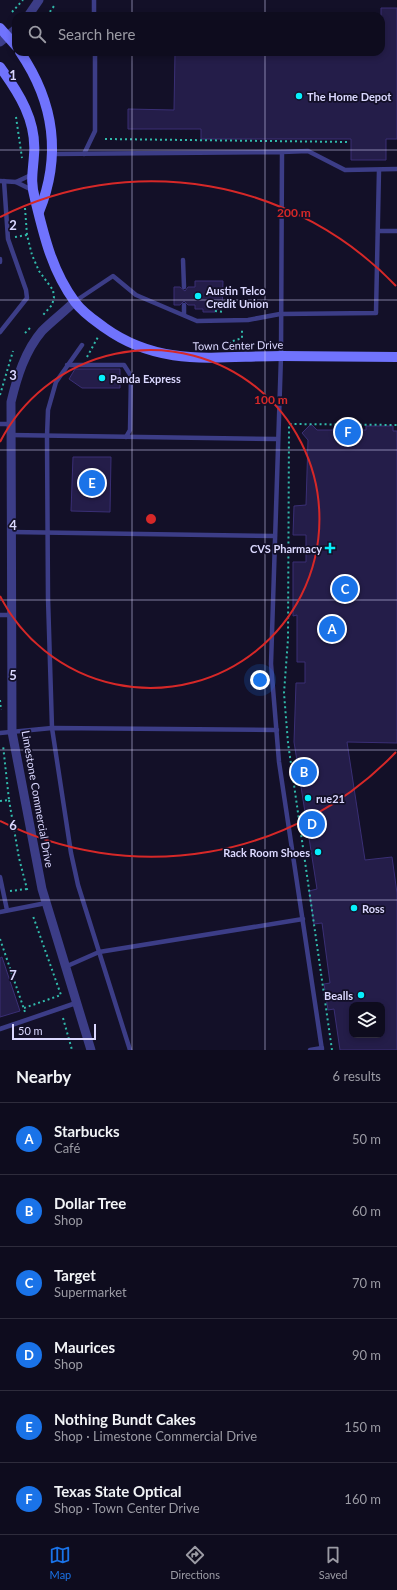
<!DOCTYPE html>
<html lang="en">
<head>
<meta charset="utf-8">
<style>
	body { margin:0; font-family:Lato,sans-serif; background:#1c1a2b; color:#f1f3f6 }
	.controls { position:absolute; right:12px; bottom:12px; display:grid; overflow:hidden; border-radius:8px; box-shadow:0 2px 6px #0003 }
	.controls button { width:36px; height:36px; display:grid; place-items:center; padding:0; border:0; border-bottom:1px solid #2e2c3c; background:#0e0c1e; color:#f1f3f6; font:20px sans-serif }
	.scale { position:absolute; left:12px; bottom:10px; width:84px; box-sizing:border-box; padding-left:4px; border:2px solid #dbd8ff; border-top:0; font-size:11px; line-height:14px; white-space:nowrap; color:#dbd8ff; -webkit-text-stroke:3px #131028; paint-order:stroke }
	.you { position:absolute; left:260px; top:680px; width:14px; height:14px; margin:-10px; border:3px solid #fff; border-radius:50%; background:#1a73e8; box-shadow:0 0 0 6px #1a73e833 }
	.badge { display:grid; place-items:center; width:26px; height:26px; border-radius:50%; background:#1a73e8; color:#fff; font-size:13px; font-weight:700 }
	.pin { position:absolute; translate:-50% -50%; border:2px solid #fff; box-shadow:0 1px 4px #0006 }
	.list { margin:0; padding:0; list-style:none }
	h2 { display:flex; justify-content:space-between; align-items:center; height:52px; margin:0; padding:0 16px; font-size:17px }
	h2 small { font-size:13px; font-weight:400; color:#9b9ba4 }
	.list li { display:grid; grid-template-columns:26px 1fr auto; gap:12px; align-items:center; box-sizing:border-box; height:72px; padding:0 16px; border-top:1px solid #2e2c3c }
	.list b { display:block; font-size:15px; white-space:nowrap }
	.list p { margin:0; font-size:13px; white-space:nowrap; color:#9b9ba4 }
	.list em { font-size:13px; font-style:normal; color:#9b9ba4 }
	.icon { flex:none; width:22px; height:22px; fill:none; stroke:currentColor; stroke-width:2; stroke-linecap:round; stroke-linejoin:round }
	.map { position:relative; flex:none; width:397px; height:1050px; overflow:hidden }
	.search { position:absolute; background:#0e0c1e; box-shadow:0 2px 6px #0003; left:12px; right:12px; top:12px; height:44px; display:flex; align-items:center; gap:10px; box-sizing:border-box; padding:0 14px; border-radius:12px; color:#9b9ba4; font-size:15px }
	.sheet { height:484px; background:#0e0c1e }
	nav { display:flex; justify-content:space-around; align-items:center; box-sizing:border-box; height:56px; border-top:1px solid #2e2c3c; background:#0e0c1e; font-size:11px; color:#9b9ba4 }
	nav a { display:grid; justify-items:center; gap:2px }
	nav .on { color:#1a73e8 }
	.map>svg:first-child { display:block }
	.building { fill:#241d49; stroke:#3a2f75; fill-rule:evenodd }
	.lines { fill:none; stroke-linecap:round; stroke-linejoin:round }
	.path { stroke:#31baab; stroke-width:2; stroke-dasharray:2 3; stroke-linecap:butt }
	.lane { stroke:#3c3d87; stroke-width:4.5 }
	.street { stroke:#3c3d87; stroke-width:9 }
	.secondary { stroke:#7073fd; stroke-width:10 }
	.grid { fill:none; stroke:#dbd8ff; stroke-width:1; stroke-opacity:0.55 }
	.ring { fill:none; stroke:#d62828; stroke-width:2 }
	.poi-dot { fill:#07effc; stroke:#131028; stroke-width:1.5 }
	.labels { text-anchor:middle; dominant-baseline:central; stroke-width:3.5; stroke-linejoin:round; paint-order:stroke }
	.poi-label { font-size:11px; font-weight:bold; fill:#dbd8ff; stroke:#131028; text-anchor:start }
	.street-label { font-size:11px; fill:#dbd8ff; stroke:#131028 }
	.grid-label { font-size:13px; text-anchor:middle; font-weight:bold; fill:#dbd8ff; stroke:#131028; stroke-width:3.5; stroke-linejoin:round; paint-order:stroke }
	.centre { fill:#d62828; stroke:#131028; stroke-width:2 }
	.ring-label { font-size:12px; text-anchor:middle; font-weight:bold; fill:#d62828; stroke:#131028; stroke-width:3.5; stroke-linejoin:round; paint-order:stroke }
</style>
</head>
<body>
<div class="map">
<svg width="397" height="1050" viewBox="0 0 397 1050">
	<rect width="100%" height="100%" fill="#131028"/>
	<g class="building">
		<path d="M381,8H397V139H386V160H351V139H201V129H128V109L174,110L175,52H381Z"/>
		<path d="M195,281H223L222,309H215V312H203V309H195V305H188L184,301L180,305H174V287H180L185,291L188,287H195Z"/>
		<path d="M75,369H120V388H82L69,379Z"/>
		<path d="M311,424L317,430H366V426H393V431H397V743L347,742L365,860L392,857L397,893V1050H340L334,1009L328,1010L324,984L330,983L322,923L314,924L309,891L317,889L294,742L296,683H305V662H297V615L293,616V562H306V535H293L294,506L306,505L308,440L302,433ZM352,1005H382V1035H352Z"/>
		<path d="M73,457H111L110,512L71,511Z"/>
		<path d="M2,957L20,1011L0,1017V958Z"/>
	</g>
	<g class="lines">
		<g class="path">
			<path d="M12,12L23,0"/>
			<path d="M47,16L54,6"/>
			<path d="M16,117L22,158"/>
			<path d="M105,139L348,142"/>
			<path d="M25,208L27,235L32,255L39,271L53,290L54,298L52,305L43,315"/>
			<path d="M15,237L27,235"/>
			<path d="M215,311L224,312"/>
			<path d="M25,333L31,327"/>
			<path d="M230,344V342L242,338V328"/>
			<path d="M87,357L98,337"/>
			<path d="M0,395L13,351"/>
			<path d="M0,700L1,710"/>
			<path d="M9,800L19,858L28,893"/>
			<path d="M0,801L9,800L3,745"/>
			<path d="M10,891L27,889"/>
			<path d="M0,939L25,1012L24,1013"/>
			<path d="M24,1008L61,995L33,916"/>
			<path d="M63,1018L72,1050"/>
			<path d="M332,1050L288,743L284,693L288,639L289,424L397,425"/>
		</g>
		<g class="lane">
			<path d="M94,0V16"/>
			<path d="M282,152L308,151L345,170L397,169"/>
			<path d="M53,154L282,152L281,356L271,664L279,762L322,1050"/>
			<path d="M84,154L95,131V52"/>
			<path d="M0,181L16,182L32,190"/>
			<path d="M16,182L31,175"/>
			<path d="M378,231H397"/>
			<path d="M0,259V262"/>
			<path d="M183,260L184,287"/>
			<path d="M74,302L113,276L136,295L197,321L248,320L280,314L376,313L379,170"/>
			<path d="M184,305V315"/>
			<path d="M0,332L27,298L26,290L8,239L4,181"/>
			<path d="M82,345L56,382L48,410L47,436L48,598L52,728L71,853L78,885L130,1050"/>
			<path d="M67,365H124L131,376L130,430L126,437"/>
			<path d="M0,424H10"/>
			<path d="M10,435L278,439"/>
			<path d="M11,532L275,536"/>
			<path d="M0,615H12"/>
			<path d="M0,733L52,728L277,730"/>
			<path d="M0,877L7,910"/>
			<path d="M0,912L46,903"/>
			<path d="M65,967L99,952L303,919"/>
			<path d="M0,1029L76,1003"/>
			<path d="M310,1050L322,1048"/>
		</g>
		<g class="street">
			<path d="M28,16L39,0"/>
			<path d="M0,42L16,29"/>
			<path d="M74,302C64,312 52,321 42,331C25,351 17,377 11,402L12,732L42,889L91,1050"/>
		</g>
		<g class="secondary">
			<path d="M0,28L16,46"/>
			<path d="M20,52C54,102 62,155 39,212"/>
			<path d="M0,67C19,93 37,121 34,155C33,172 30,181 35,199C44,236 52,271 75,302C83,313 94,320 105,328C161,368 217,356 282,356C320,356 359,357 397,357"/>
		</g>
	</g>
	<path class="grid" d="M132,0V16M265,0V16M132,52V1050M265,52V1050M0,150H397M0,300H397M0,450H397M0,600H397M0,750H397M0,900H397"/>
	<g class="ring">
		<path d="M0 442A169 169 0 1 1 0 596"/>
		<path d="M396 752A338 338 0 0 1 0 821M0 217A338 338 0 0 1 396 286"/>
	</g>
	<g class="poi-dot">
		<circle cx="299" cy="96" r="4"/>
		<circle cx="198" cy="296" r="4"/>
		<circle cx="102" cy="378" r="4"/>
		<path d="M328 542h4v4h4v4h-4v4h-4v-4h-4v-4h4z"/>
		<circle cx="308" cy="798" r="4"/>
		<circle cx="318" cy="852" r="4"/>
		<circle cx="354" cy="908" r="4"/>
		<circle cx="361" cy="995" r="4"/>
	</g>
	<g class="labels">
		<g class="poi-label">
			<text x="307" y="96">The Home Depot</text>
			<text x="206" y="290">Austin Telco<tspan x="206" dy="13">Credit Union</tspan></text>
			<text x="110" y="378">Panda Express</text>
			<text x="322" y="548" text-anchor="end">CVS Pharmacy</text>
			<text x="316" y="798">rue21</text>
			<text x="310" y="852" text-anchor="end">Rack Room Shoes</text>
			<text x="362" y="908">Ross</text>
			<text x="353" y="995" text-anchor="end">Bealls</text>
		</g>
		<g class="street-label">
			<text transform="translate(238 345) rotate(-1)">Town Center Drive</text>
			<text transform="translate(38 799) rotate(80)">Limestone Commercial Drive</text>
		</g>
	</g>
	<g class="grid-label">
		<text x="13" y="80">1</text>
		<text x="13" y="230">2</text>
		<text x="13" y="380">3</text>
		<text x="13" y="530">4</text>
		<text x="13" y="680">5</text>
		<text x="13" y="830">6</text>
		<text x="13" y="980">7</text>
	</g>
	<circle cx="151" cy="519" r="6" class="centre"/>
	<g class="ring-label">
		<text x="294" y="217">200 m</text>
		<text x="271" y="404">100 m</text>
	</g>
</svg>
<div class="controls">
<button><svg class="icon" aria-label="layers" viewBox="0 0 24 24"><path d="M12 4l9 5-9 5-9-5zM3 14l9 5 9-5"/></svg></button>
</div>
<div class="scale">50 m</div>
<div class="you"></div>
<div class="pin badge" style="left:332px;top:629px">A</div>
<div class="pin badge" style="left:304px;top:772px">B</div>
<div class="pin badge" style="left:345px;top:589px">C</div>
<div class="pin badge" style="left:312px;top:824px">D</div>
<div class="pin badge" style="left:92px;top:483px">E</div>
<div class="pin badge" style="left:348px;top:432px">F</div>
<div class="search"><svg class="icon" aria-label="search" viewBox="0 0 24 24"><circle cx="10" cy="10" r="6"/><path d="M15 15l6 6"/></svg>Search here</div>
</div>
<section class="sheet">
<h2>Nearby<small>6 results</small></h2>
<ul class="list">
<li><span class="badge">A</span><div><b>Starbucks</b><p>Café</p></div><em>50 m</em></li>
<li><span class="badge">B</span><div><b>Dollar Tree</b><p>Shop</p></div><em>60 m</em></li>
<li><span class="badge">C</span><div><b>Target</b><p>Supermarket</p></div><em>70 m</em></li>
<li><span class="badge">D</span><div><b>Maurices</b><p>Shop</p></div><em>90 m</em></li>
<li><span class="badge">E</span><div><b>Nothing Bundt Cakes</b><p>Shop · Limestone Commercial Drive</p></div><em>150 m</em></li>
<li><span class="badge">F</span><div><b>Texas State Optical</b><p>Shop · Town Center Drive</p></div><em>160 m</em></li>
</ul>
</section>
<nav>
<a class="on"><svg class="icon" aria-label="map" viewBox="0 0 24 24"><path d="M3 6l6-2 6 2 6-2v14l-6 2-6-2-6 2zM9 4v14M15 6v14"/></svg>Map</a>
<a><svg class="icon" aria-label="directions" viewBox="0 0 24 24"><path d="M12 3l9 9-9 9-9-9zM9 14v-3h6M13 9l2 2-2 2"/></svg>Directions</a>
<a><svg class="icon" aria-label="saved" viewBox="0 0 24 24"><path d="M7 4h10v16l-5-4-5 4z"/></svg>Saved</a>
</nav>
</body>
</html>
